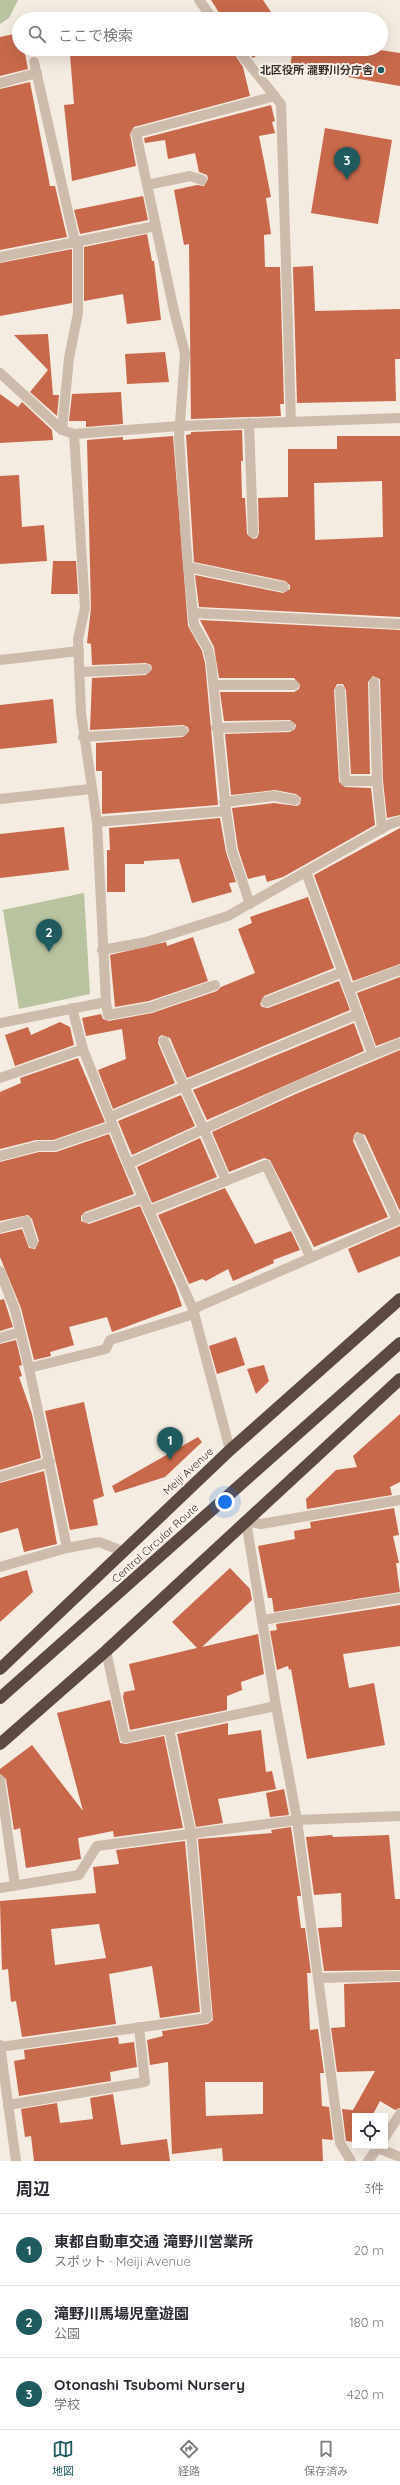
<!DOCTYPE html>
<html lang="ja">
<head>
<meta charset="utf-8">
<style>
	body { margin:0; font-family:Quicksand,"Noto Sans JP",sans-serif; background:#f7f7f7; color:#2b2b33 }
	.controls { position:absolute; right:12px; bottom:12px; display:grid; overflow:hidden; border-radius:0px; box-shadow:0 4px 16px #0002 }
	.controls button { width:36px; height:36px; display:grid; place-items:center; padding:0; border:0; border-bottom:1px solid #e1e1e2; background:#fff; color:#2b2b33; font:20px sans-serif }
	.you { position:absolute; left:225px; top:1502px; width:14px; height:14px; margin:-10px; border:3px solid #fff; border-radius:50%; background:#1a73e8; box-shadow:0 0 0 6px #1a73e833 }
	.badge { display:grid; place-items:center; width:26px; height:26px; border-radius:50%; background:#1f5a5e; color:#fff; font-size:13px; font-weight:700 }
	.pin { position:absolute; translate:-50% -33px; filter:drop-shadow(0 1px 2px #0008) }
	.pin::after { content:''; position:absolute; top:21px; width:14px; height:12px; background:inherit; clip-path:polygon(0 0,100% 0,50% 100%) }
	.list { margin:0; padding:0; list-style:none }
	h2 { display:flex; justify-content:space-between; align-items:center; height:52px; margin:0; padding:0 16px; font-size:17px }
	h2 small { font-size:13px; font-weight:400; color:#7c7c81 }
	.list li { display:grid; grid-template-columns:26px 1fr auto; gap:12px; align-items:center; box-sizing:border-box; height:72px; padding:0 16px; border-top:1px solid #e1e1e2 }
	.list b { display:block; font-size:15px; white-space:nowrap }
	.list p { margin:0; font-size:13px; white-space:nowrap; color:#7c7c81 }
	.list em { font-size:13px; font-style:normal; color:#7c7c81 }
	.icon { flex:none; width:22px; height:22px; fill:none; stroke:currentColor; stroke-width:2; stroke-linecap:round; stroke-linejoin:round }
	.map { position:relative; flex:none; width:400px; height:2161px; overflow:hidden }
	.search { position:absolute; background:#fff; box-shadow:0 4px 16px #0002; left:12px; right:12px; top:12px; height:44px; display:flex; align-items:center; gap:10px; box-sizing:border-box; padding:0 14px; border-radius:22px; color:#7c7c81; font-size:15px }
	.sheet { height:268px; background:#fff }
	nav { display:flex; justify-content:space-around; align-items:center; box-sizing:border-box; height:56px; border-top:1px solid #e1e1e2; background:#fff; font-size:11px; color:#7c7c81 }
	nav a { display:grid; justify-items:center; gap:2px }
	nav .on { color:#1f5a5e }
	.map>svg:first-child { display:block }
	.green { fill:#b8c4a0 }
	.building { fill:#c8694b; fill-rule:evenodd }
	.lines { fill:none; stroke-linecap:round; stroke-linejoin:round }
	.minor { stroke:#cdbbac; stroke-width:10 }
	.highway { stroke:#5c4a42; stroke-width:12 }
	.poi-dot { fill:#1f5a5e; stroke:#fbf5ee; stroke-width:1.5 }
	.labels { text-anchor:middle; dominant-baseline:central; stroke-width:4; stroke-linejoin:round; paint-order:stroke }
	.poi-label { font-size:11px; font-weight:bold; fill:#3b302b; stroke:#fbf5ee; text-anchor:end }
	.street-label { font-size:11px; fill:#3b302b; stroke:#fbf5ee }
</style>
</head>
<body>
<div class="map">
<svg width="400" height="2161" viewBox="0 0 400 2161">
	<rect width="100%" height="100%" fill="#f4ebe1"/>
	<g class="green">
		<path d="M0,0H18L9,18L0,24Z"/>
		<path d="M84,893L90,994L19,1009L3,910Z"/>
	</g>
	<g class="building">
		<path d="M211,0H263L273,15L276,14L279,19H223Z"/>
		<path d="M19,33V49H24L28,69L0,76V37Z"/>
		<path d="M94,49H231L243,67L250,96L134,127L130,134L136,166L72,181L64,105L74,104L70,55L81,54V51Z"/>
		<path d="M245,49H267L253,58Z"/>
		<path d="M293,49H373L400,53V86L290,67Z"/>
		<path d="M30,82L50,186H55L67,237L0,250V89Z"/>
		<path d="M271,105L275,121L272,122L275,133L259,136L271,197L266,198L271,234L264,235L265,267H280L284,404H280L281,416L191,419L189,244L184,245L174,190L197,185L204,186L208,179L207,175L199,172L195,153L168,159L165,140L145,143L144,138Z"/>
		<path d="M325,128L392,140L378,224L311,213Z"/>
		<path d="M143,196L148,220L80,234L74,210Z"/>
		<path d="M147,234L152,261H154L161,320L127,324L123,294L84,301V247Z"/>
		<path d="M72,249V303L0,316V263Z"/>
		<path d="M313,266L315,311L400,309V359H395L396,401L297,403L293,267Z"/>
		<path d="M48,334L53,395H59L57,416L30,392L48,370L14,335Z"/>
		<path d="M165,352L169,382L127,384L125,354Z"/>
		<path d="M121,392L123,424L86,427V421H69L72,394Z"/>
		<path d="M0,394L18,407L22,402L52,430L53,440L0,443Z"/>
		<path d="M242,430L243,461H241L242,498H245L247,534L253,539L257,538L259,533L258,498L288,497V449H337V436H400V617L199,607L195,575L283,593L290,589V585L285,581L194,562L186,435L191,434V432ZM382,481L383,537L315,540L314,483Z"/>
		<path d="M173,436L188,626L202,651L205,663L218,805L102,814V771H96V743L183,737L189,731L188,727L183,725L90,730L92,678L146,675L152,669L151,665L146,663L92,665L91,644L87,643L91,608L87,440L123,437V440Z"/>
		<path d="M19,475L22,527L44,525L47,561L0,564V476Z"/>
		<path d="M53,561H76L78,594H51Z"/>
		<path d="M200,620L400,630V815L387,818L383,781L380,679L373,676L368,682L370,774H351L346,690L343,684H337L334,690L339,782L345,787L371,788L375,825L283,877L267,882L265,875L248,879L238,849L232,808L274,803L297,806L300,804L301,798L296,794L275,790L231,795L225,734L290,732L295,729L296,725L290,720L224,721L220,692H294L299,689L300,685L294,678H219L214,647Z"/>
		<path d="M53,699L57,743L0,749V705Z"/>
		<path d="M220,818L226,852L236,882L229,883L232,892L192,903L179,859L144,861V864H125V892H107V850H110L109,828Z"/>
		<path d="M64,827L69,870L0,878V834Z"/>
		<path d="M400,828V964L353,981L314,875Z"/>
		<path d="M308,897L334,968L264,996L260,1004L262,1007L268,1008L339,981L350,1010L187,1078L170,1038L162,1035L159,1037L158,1043L175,1083L113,1109L98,1070L126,1059L122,1029L86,1036L82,1018L101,1014L103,1019L109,1021L152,1013L217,991L221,987L255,973L238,929L252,923L250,917Z"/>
		<path d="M193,937L208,981L149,1001L115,1007L110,955L166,942L167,946Z"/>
		<path d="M400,977V1037L376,1046L357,993Z"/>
		<path d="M60,1022L70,1027L74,1045L15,1066L5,1035L28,1027L31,1035Z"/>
		<path d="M354,1023L364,1051L207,1120L193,1090Z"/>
		<path d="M400,1050V1211L365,1135L357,1132L354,1135L353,1141L388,1217L314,1247L270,1160L264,1158L229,1172L212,1132L298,1093Z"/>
		<path d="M78,1058L105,1122L53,1140H36L0,1149V1092L21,1083L20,1078Z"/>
		<path d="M181,1095L195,1126L132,1155L118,1121Z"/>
		<path d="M109,1134L134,1194L85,1212L81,1216V1221L89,1224L140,1206L176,1288L182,1306L112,1332L107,1317L69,1327L74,1345L50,1352L51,1356L34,1360L21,1308L0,1257V1234L22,1229L29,1248L35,1249L39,1241L32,1219L28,1215L0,1221V1162L39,1152H56Z"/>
		<path d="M200,1138L217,1177L152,1203L137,1167Z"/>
		<path d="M225,1188L255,1244L291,1231L300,1250L273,1260L274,1263L233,1281L228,1269L206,1281L202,1279L189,1284L158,1215Z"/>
		<path d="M400,1226V1256L358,1273L348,1249Z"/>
		<path d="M4,1299L13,1327L0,1331V1300Z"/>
		<path d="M236,1337L245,1365L217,1374L209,1346Z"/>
		<path d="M16,1340L22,1365L19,1366L22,1376L19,1377L32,1414L41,1458L0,1470V1344Z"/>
		<path d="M264,1365L269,1381L256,1394L247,1369Z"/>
		<path d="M84,1402L104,1496L93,1500L98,1525L70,1530L45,1411Z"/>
		<path d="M400,1414V1482L390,1487L392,1495L307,1509L306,1499L336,1470L357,1467L353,1456Z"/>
		<path d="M198,1437L202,1442L165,1477L115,1493L112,1486Z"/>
		<path d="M44,1471L57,1544L24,1552L18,1528L0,1533V1483Z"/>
		<path d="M394,1508L399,1535L393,1536L399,1563H396L400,1592L274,1612L272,1598H268L258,1546L295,1539L294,1531L311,1528L310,1522Z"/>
		<path d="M230,1568L250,1589L252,1600L202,1647L258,1634L264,1674L241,1682L242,1690L227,1696V1710L130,1730L123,1697L124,1692L135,1690L129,1664L197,1648L172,1622Z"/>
		<path d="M27,1570L33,1592L0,1622V1578Z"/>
		<path d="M400,1605V1646L343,1654L349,1688L374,1683L385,1745L307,1759L291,1669L289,1670L288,1666L277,1670L270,1631L277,1630L276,1624Z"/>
		<path d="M110,1700L120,1743L126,1744L164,1736L183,1828L114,1837L113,1831L78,1838L81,1859L26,1868L20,1828L14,1830L6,1779L0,1774V1769L32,1745L83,1811L57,1713Z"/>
		<path d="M228,1723V1735L261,1730L266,1772L272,1771L276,1789L218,1799L223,1823L196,1827L177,1734Z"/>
		<path d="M284,1789L289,1815L270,1817L266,1793Z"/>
		<path d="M291,1827L301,1896H297L301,1928H305L311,1973H307L310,2030L318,2029L324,2073H320L322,2106L329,2107L333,2140L322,2139L323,2161H223L222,2148L172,2154L168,2062L150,2065L147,2040L163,2036L162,2031L208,2024L213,2020L198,1839L272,1833L271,1830ZM205,2082H263V2114L206,2116Z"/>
		<path d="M332,1835L333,1837L389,1835L395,1899H400V1970L324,1971L318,1928L342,1927L341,1893L314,1895L306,1837Z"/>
		<path d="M185,1841L200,2012L160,2018L152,1966L109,1974L116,2024L22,2037L16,2001L11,2002L8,1969L2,1970L0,1901L96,1893L93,1867L119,1864L116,1850ZM99,1924L106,1958L55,1965L51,1929Z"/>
		<path d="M400,1982V2108L395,2110L380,2101L372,2116H355V2142L346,2141L342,2109L353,2110L375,2071L337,2072L331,2028L345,2027L344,1984Z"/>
		<path d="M118,2037L119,2044L134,2042L137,2067L110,2072L111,2081L19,2096L14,2061L25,2059L24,2050Z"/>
		<path d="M113,2094L121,2145L167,2139L170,2161H34L31,2136L25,2137L21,2109L57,2103L60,2123L93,2119L90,2098Z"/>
	</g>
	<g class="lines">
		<g class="minor">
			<path d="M199,0L213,19"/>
			<path d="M237,49L281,104L291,422"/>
			<path d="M34,62L75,242"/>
			<path d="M0,83L37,73"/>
			<path d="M147,185L190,176L202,180"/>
			<path d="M0,257L156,226"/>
			<path d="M0,373L62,430L74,434L179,426L400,418"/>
			<path d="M249,423L253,533"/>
			<path d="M62,430L69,358L78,313V241"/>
			<path d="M188,567L284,587"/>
			<path d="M193,613L400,624"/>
			<path d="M0,660L79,651"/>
			<path d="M81,672L146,669"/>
			<path d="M374,682L377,781L382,829"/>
			<path d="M214,685H294"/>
			<path d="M340,690L345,781H377"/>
			<path d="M216,728L290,726"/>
			<path d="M83,737L183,731"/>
			<path d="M0,799L91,789"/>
			<path d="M224,802L274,796L295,800"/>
			<path d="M97,822L226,811"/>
			<path d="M306,872L372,1053"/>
			<path d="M250,904L232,851L226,811L211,662L208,649L194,625L187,556L179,437L185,353L174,311L136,133L275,96"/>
			<path d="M102,950L146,942L228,916L390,824L400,821"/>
			<path d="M349,989L400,970"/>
			<path d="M106,1002L108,1015L151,1007L215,985"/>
			<path d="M266,1002L343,972"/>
			<path d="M72,1008L83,1049L128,1164L193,1309L230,1450"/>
			<path d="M0,1023L106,1002L97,822L81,713L78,639L85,608L74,434"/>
			<path d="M164,1041C184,1088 207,1134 226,1181"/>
			<path d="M0,1078L83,1049"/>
			<path d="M110,1117L358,1014"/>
			<path d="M359,1138L397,1220"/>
			<path d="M0,1156L38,1146H54L113,1126"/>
			<path d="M128,1164L295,1087L400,1043"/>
			<path d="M149,1211L266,1165L310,1256"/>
			<path d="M87,1218L143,1198"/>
			<path d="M0,1228L26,1221L33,1243"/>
			<path d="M0,1271L15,1310L29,1368L67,1548"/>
			<path d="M193,1309L400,1219"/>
			<path d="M0,1338L20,1332"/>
			<path d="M29,1368L106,1349L110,1340L194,1314"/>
			<path d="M0,1477L50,1462"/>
			<path d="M0,1567L67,1548L99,1542L122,1551"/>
			<path d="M262,1620L400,1598"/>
			<path d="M106,1651L125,1738L276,1706"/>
			<path d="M0,1780L15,1885"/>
			<path d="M0,1888L79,1875L97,1846L297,1820L400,1816"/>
			<path d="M318,1978L400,1976"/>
			<path d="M0,2045L16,2161"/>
			<path d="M0,2047L207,2018L191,1833L169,1729"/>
			<path d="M8,2105L145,2082L139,2027"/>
			<path d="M385,2137L400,2114"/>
			<path d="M378,2148L400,2157"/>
			<path d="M351,2161L340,2143L297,1820L276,1706L246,1521L261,1524L400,1500"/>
			<path d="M368,2161L379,2146"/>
		</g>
		<g class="highway">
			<path d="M0,1669L230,1450L400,1299"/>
			<path d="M0,1698L400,1343"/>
			<path d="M0,1744L106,1651L400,1379"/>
		</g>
	</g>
	<circle class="poi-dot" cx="381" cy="70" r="4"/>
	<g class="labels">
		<g class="poi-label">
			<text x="373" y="70">北区役所 瀧野川分庁舎</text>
		</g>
		<g class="street-label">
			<text transform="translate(188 1471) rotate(-43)">Meiji Avenue</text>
			<text transform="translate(155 1543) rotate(-42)">Central Circular Route</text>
		</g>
	</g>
</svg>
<div class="controls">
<button><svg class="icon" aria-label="locate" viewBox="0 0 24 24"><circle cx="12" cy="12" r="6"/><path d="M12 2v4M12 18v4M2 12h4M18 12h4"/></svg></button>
</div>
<div class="you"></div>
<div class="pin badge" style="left:170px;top:1460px">1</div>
<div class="pin badge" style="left:49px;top:952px">2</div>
<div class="pin badge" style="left:347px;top:180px">3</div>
<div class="search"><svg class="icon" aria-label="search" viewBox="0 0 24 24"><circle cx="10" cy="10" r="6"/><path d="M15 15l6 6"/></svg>ここで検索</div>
</div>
<section class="sheet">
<h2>周辺<small>3件</small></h2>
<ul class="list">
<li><span class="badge">1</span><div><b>東都自動車交通 滝野川営業所</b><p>スポット · Meiji Avenue</p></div><em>20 m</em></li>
<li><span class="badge">2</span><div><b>滝野川馬場児童遊園</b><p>公園</p></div><em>180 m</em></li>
<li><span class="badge">3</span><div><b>Otonashi Tsubomi Nursery</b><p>学校</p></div><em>420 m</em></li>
</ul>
</section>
<nav>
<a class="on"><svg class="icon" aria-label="map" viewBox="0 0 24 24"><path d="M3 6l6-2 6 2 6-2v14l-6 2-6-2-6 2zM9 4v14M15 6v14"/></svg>地図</a>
<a><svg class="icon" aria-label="directions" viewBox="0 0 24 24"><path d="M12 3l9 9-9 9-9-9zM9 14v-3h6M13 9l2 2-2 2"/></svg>経路</a>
<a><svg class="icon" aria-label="saved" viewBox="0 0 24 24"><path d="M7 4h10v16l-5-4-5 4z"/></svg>保存済み</a>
</nav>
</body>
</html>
